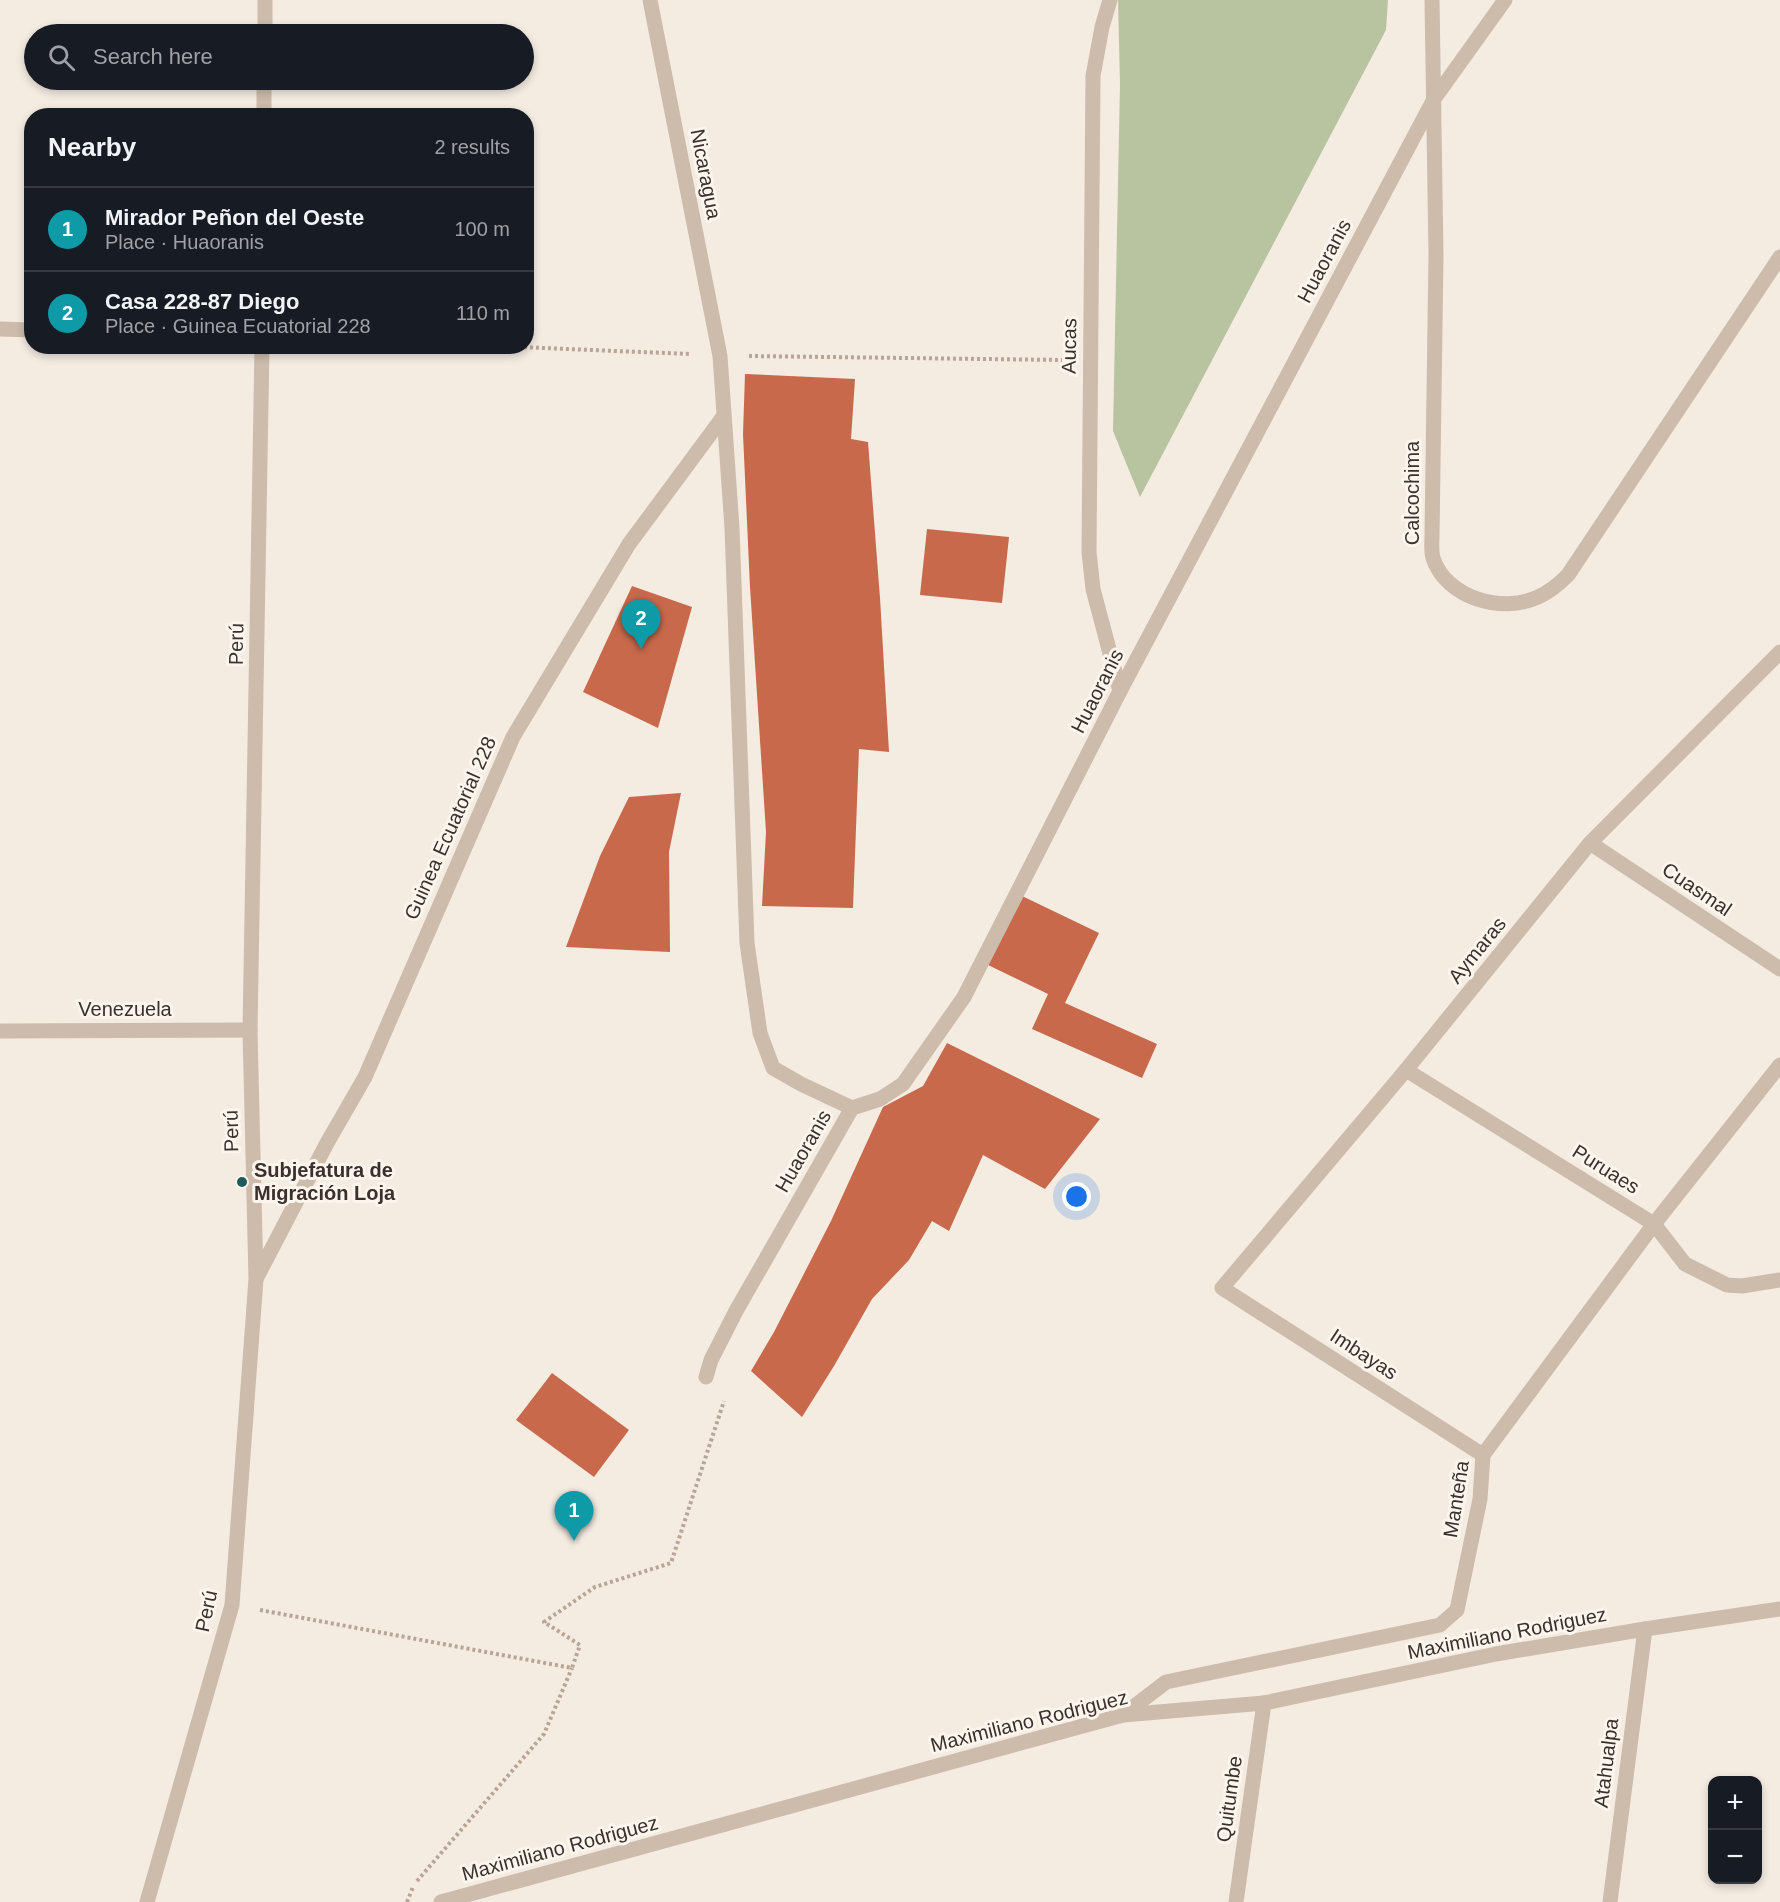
<!DOCTYPE html>
<html lang="en">
<head>
<meta charset="utf-8">
<style>
	body { margin:0; font-family:Arial,sans-serif; background:#20242c; color:#f1f3f6 }
	.controls { position:absolute; right:18px; bottom:18px; display:grid; overflow:hidden; border-radius:12px; box-shadow:0 3px 9px #0003 }
	.controls button { width:54px; height:54px; display:grid; place-items:center; padding:0; border:0; border-bottom:2px solid #363941; background:#171b24; color:#f1f3f6; font:30px sans-serif }
	.you { position:absolute; left:1077px; top:1197px; width:21px; height:21px; margin:-15px; border:4px solid #fff; border-radius:50%; background:#1a73e8; box-shadow:0 0 0 9px #1a73e833 }
	.badge { display:grid; place-items:center; width:39px; height:39px; border-radius:50%; background:#8c9099; color:#fff; font-size:20px; font-weight:700 }
	.pin { position:absolute; translate:-50% -50px; filter:drop-shadow(0 2px 3px #0008) }
	.pin::after { content:''; position:absolute; top:32px; width:21px; height:18px; background:inherit; clip-path:polygon(0 0,100% 0,50% 100%) }
	.list { margin:0; padding:0; list-style:none }
	h2 { display:flex; justify-content:space-between; align-items:center; height:78px; margin:0; padding:0 24px; font-size:26px }
	h2 small { font-size:20px; font-weight:400; color:#9ea1a6 }
	.list li { display:grid; grid-template-columns:39px 1fr auto; gap:18px; align-items:center; box-sizing:border-box; height:84px; padding:0 24px; border-top:2px solid #363941 }
	.list b { display:block; font-size:22px; white-space:nowrap }
	.list p { margin:0; font-size:20px; white-space:nowrap; color:#9ea1a6 }
	.list em { font-size:20px; font-style:normal; color:#9ea1a6 }
	.icon { flex:none; width:33px; height:33px; fill:none; stroke:currentColor; stroke-width:2; stroke-linecap:round; stroke-linejoin:round }
	.map { position:relative; flex:none; width:1780px; height:1902px; overflow:hidden }
	.search { position:absolute; background:#171b24; box-shadow:0 3px 9px #0003; left:24px; top:24px; width:510px; height:66px; display:flex; align-items:center; gap:15px; box-sizing:border-box; padding:0 21px; border-radius:33px; color:#9ea1a6; font-size:22px }
	.panel { position:absolute; background:#171b24; box-shadow:0 3px 9px #0003; left:24px; top:108px; width:510px; height:246px; border-radius:24px }
	.map>svg:first-child { display:block }
	.green { fill:#b8c4a0 }
	.building { fill:#c8694b }
	.lines { fill:none; stroke-linecap:round; stroke-linejoin:round }
	.path { stroke:#b9a596; stroke-width:4; stroke-dasharray:3 3; stroke-linecap:butt }
	.street { stroke:#cdbbac; stroke-width:15 }
	.poi-dot { fill:#1f5a5e; stroke:#fbf5ee; stroke-width:2 }
	.labels { text-anchor:middle; dominant-baseline:central; stroke-width:6; stroke-linejoin:round; paint-order:stroke }
	.street-label { font-size:20px; fill:#3b302b; stroke:#fbf5ee }
	.poi-label { font-size:20px; font-weight:bold; fill:#3b302b; stroke:#fbf5ee; text-anchor:start }
</style>
</head>
<body>
<div class="map">
<svg width="1780" height="1902" viewBox="0 0 1780 1902">
	<rect width="100%" height="100%" fill="#f4ebe1"/>
	<path class="green" d="M1118,0H1388L1386,30L1140,497L1113,431L1120,84Z"/>
	<g class="building">
		<path d="M745,374L855,379L851,439L868,442L880,598L889,752L859,749L853,908L762,906L766,832L750,587L743,434Z"/>
		<path d="M927,529L1009,537L1002,603L920,595Z"/>
		<path d="M632,586L692,607L658,728L583,692Z"/>
		<path d="M681,793L669,852L670,952L566,947L600,856L629,797Z"/>
		<path d="M1020,895L1099,933L1065,1003L1157,1044L1142,1078L1032,1029L1048,994L986,964Z"/>
		<path d="M947,1043L1100,1119L1045,1189L983,1155L949,1231L932,1221L909,1260L872,1299L834,1366L802,1417L751,1371L774,1332L831,1221L883,1107L923,1086Z"/>
		<path d="M552,1373L629,1430L594,1477L516,1420Z"/>
	</g>
	<g class="lines">
		<g class="path">
			<path d="M494,346L690,354"/>
			<path d="M749,356L1062,360"/>
			<path d="M260,1610L572,1668L580,1645L544,1622L595,1587L671,1563L724,1401"/>
			<path d="M417,1881L544,1734L572,1668"/>
			<path d="M407,1902L413,1887"/>
		</g>
		<g class="street">
			<path d="M650,0L720,356L732,528L747,943L760,1033L773,1068L801,1084L852,1108"/>
			<path d="M1110,0L1102,27L1093,76L1089,552L1093,589L1120,691"/>
			<path d="M1432,0L1436,255L1432,535C1432,542 1431,551 1433,558C1446,598 1502,614 1538,597C1550,592 1559,584 1568,575L1780,257"/>
			<path d="M265,34V0"/>
			<path d="M264,116V80"/>
			<path d="M0,329L32,330"/>
			<path d="M1590,843L1780,969"/>
			<path d="M0,1031L250,1030"/>
			<path d="M1406,1070L1654,1224L1685,1264L1727,1285L1742,1286L1780,1280"/>
			<path d="M257,1277L327,1143L365,1077L513,737L629,544L723,417"/>
			<path d="M706,1377L711,1360L736,1311L852,1108L880,1099L903,1084L964,997L1120,691L1434,99L1505,0"/>
			<path d="M1483,1455L1222,1288L1406,1070L1590,843L1780,652"/>
			<path d="M1123,1715L1166,1682L1440,1625L1457,1610L1480,1499L1483,1455L1654,1224L1780,1065"/>
			<path d="M147,1902L232,1605L256,1279L250,1030L262,346"/>
			<path d="M441,1902L1123,1715L1264,1703L1496,1654L1645,1629L1780,1609"/>
			<path d="M1236,1902L1264,1703"/>
			<path d="M1610,1902L1645,1629"/>
		</g>
	</g>
	<circle class="poi-dot" cx="242" cy="1182" r="6"/>
	<g class="labels">
		<g class="street-label">
			<text transform="translate(706 174) rotate(79)">Nicaragua</text>
			<text transform="translate(1324 261) rotate(-62)">Huaoranis</text>
			<text transform="translate(1069 346) rotate(-89)">Aucas</text>
			<text transform="translate(1412 493) rotate(-90)">Calcochima</text>
			<text transform="translate(236 644) rotate(-89)">Perú</text>
			<text transform="translate(1097 691) rotate(-63)">Huaoranis</text>
			<text transform="translate(450 828) rotate(-66)">Guinea Ecuatorial 228</text>
			<text transform="translate(1697 889) rotate(34)">Cuasmal</text>
			<text transform="translate(1477 950) rotate(-51)">Aymaras</text>
			<text x="125" y="1009">Venezuela</text>
			<text transform="translate(231 1131) rotate(-91)">Perú</text>
			<text transform="translate(803 1151) rotate(-60)">Huaoranis</text>
			<text transform="translate(1606 1169) rotate(32)">Puruaes</text>
			<text transform="translate(1364 1354) rotate(33)">Imbayas</text>
			<text transform="translate(1456 1499) rotate(-81)">Manteña</text>
			<text transform="translate(206 1611) rotate(-78)">Perú</text>
			<text transform="translate(1507 1633) rotate(-11)">Maximiliano Rodriguez</text>
			<text transform="translate(1029 1721) rotate(-14)">Maximiliano Rodriguez</text>
			<text transform="translate(1606 1763) rotate(-83)">Atahualpa</text>
			<text transform="translate(1229 1799) rotate(-82)">Quitumbe</text>
			<text transform="translate(560 1848) rotate(-15)">Maximiliano Rodriguez</text>
		</g>
		<g class="poi-label">
			<text x="254" y="1170">Subjefatura de<tspan x="254" dy="23">Migración Loja</tspan></text>
		</g>
	</g>
</svg>
<div class="controls">
<button>+</button>
<button>−</button>
</div>
<div class="you"></div>
<div class="pin badge" style="left:574px;top:1541px;background:#0f9aa8">1</div>
<div class="pin badge" style="left:641px;top:649px;background:#0f9aa8">2</div>
<div class="search"><svg class="icon" aria-label="search" viewBox="0 0 24 24"><circle cx="10" cy="10" r="6"/><path d="M15 15l6 6"/></svg>Search here</div>
<section class="panel">
<h2>Nearby<small>2 results</small></h2>
<ul class="list">
<li><span class="badge" style="background:#0f9aa8">1</span><div><b>Mirador Peñon del Oeste</b><p>Place · Huaoranis</p></div><em>100 m</em></li>
<li><span class="badge" style="background:#0f9aa8">2</span><div><b>Casa 228-87 Diego</b><p>Place · Guinea Ecuatorial 228</p></div><em>110 m</em></li>
</ul>
</section>
</div>
</body>
</html>
